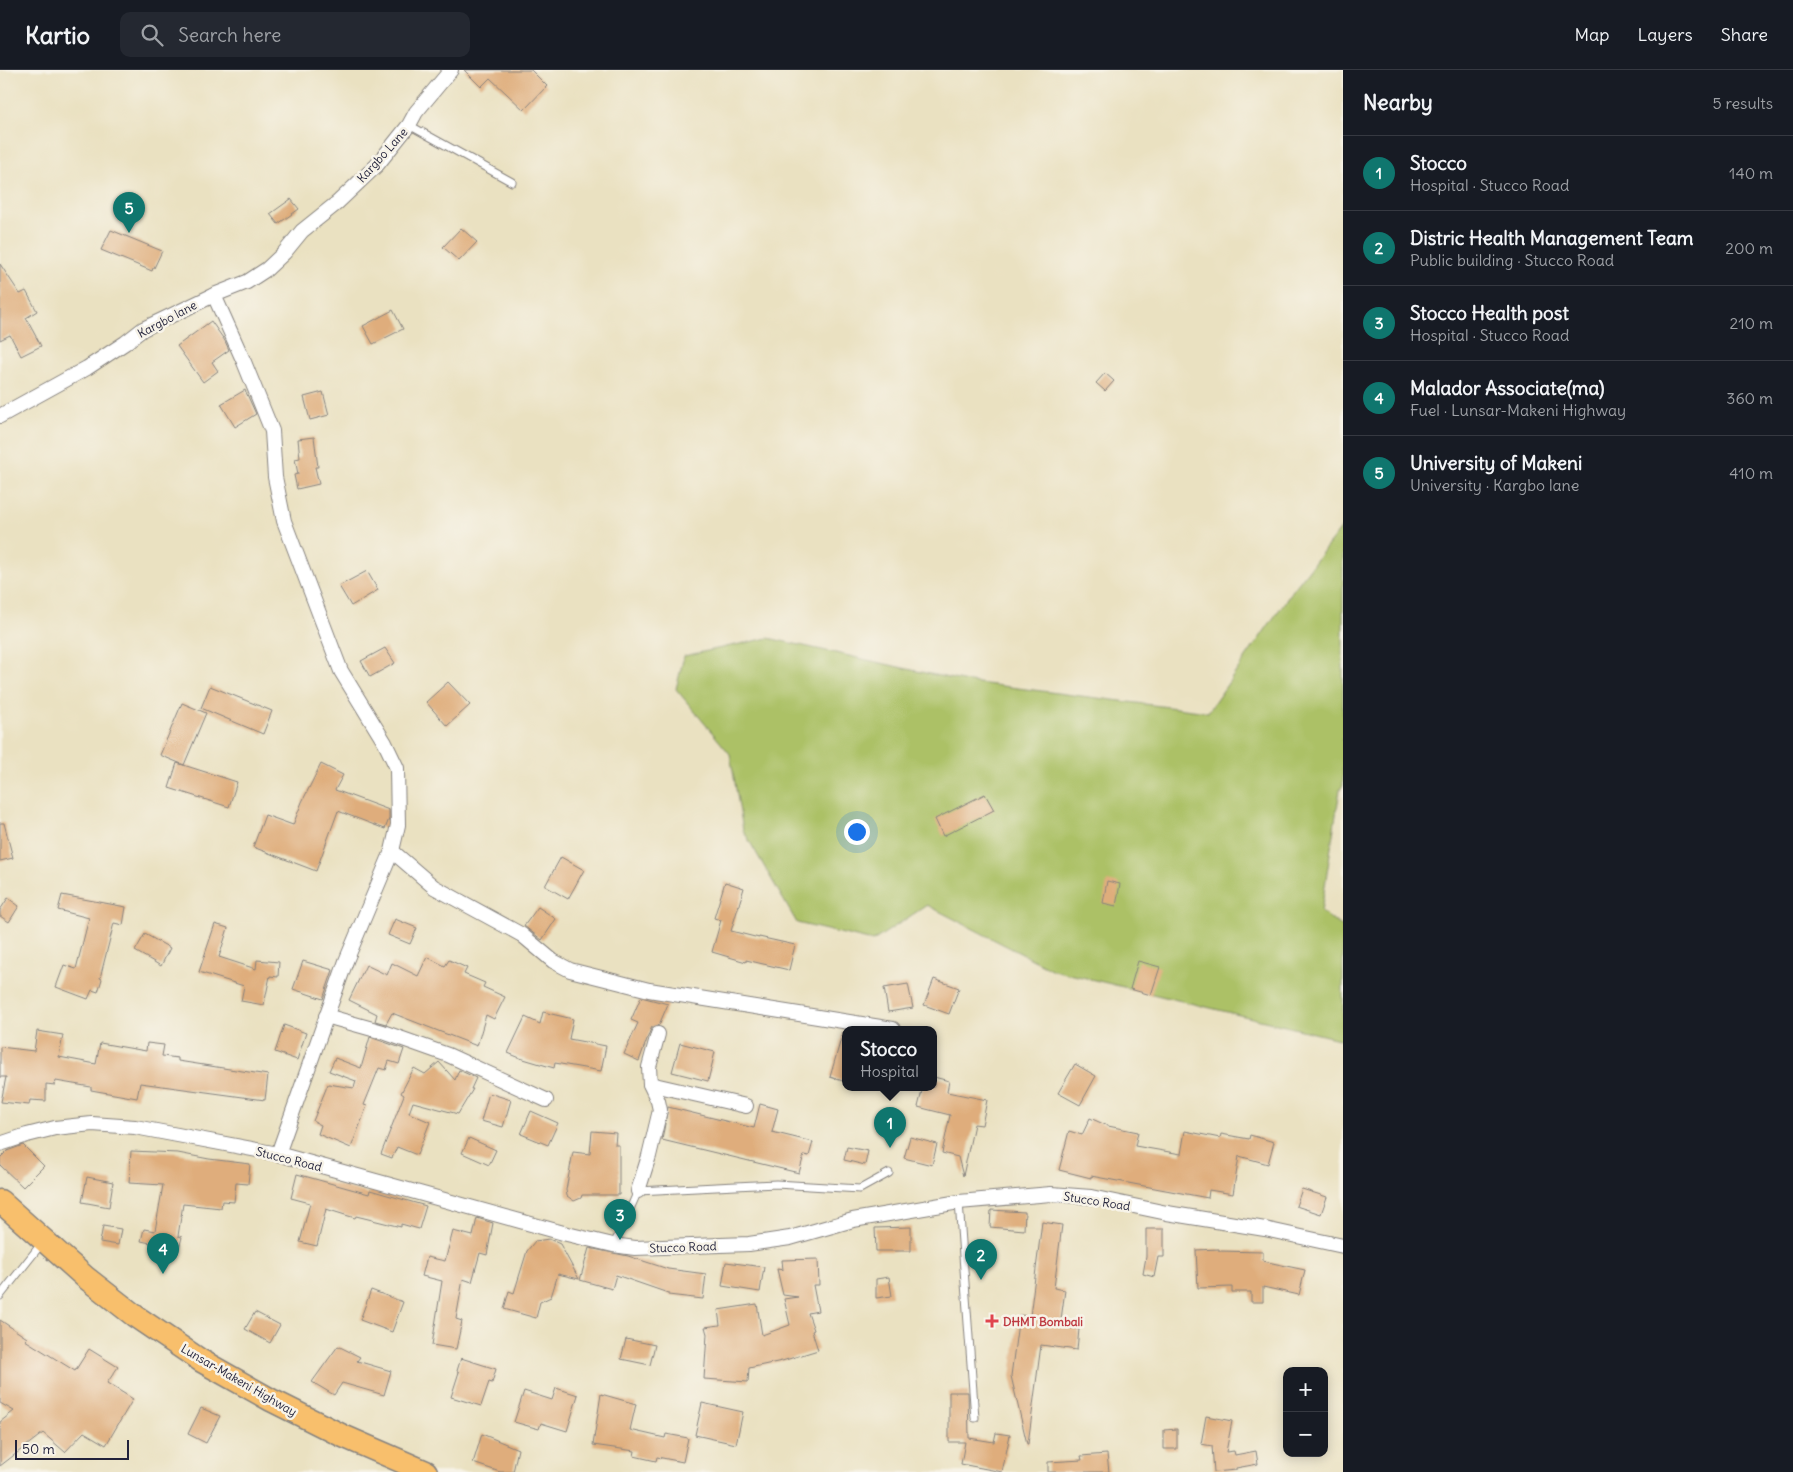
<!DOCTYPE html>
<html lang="en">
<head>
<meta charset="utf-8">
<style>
	body { margin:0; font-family:Delius,sans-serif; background:#242831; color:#f1f3f6 }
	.controls { position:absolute; right:15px; bottom:15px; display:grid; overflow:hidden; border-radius:10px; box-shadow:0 2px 12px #0003 }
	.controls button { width:45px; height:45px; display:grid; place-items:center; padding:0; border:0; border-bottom:1px solid #363941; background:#171b24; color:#f1f3f6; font:25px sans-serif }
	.scale { position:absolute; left:15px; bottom:12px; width:114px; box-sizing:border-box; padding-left:5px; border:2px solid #22223b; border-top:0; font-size:14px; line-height:18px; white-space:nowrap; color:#22223b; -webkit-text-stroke:4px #f7f3e8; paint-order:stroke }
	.you { position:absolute; left:856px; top:761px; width:18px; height:18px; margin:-12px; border:4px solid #fff; border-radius:50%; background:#1a73e8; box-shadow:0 0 0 8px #1a73e833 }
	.badge { display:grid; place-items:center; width:32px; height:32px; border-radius:50%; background:#0f766e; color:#fff; font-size:16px; font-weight:700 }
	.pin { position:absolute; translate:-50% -41px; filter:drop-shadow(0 1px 2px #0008) }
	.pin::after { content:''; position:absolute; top:26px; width:18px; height:15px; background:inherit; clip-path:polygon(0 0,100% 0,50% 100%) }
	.popup { position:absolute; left:842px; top:956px; width:95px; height:65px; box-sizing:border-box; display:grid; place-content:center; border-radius:10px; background:#171b24; filter:drop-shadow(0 1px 4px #0005); font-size:16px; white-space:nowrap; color:#9ea1a6 }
	.popup b { font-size:19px; color:#f1f3f6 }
	.popup::after { content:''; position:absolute; left:50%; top:100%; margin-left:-10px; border:10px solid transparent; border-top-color:#171b24 }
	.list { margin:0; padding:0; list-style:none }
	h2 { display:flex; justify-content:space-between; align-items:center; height:65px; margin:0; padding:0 20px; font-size:21px }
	h2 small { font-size:16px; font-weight:400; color:#9ea1a6 }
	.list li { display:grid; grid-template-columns:32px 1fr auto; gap:15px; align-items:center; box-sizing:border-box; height:75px; padding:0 20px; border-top:1px solid #363941 }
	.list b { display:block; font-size:19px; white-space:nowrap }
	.list p { margin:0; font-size:16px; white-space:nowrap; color:#9ea1a6 }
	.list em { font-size:16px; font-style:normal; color:#9ea1a6 }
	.icon { flex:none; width:28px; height:28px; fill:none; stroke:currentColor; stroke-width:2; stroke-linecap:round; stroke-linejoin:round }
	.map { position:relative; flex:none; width:1343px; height:1402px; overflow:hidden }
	header { display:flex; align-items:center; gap:30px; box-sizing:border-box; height:70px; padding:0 25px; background:#171b24; border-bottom:1px solid #363941 }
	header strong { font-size:24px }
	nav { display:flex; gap:28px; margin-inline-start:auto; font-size:18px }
	.search { width:350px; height:45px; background:#242831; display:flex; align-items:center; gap:12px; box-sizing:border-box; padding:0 18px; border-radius:10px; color:#9ea1a6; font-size:19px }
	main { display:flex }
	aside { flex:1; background:#171b24 }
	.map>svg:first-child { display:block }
	.green { fill:#acc166; stroke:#677250 }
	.building { fill:#dfad7b }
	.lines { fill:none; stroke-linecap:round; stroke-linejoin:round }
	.service-casing { stroke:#86827e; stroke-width:9 }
	.minor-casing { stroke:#86827e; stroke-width:16 }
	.primary-casing { stroke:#86827e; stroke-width:25 }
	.service { stroke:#fff; stroke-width:7 }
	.minor { stroke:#fff; stroke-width:14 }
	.primary { stroke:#f8bf6c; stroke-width:22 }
	.health-dot { fill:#e0444e; stroke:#f7f3e8; stroke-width:2 }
	.labels { text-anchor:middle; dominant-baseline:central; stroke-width:5; stroke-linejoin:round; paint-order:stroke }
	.street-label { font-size:12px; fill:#22223b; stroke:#f7f3e8 }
	.health-label { font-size:12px; font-weight:bold; fill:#be3a42; stroke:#f7f3e8; text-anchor:start }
</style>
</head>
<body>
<header>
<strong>Kartio</strong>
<div class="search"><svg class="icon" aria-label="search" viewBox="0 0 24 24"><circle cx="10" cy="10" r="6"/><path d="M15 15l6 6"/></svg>Search here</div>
<nav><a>Map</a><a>Layers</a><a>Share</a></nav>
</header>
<main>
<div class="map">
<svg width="1343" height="1402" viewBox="0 0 1343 1402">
	<rect width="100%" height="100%" fill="#f7f3e8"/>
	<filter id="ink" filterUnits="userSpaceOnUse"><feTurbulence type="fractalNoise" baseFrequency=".02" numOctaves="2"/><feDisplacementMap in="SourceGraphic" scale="10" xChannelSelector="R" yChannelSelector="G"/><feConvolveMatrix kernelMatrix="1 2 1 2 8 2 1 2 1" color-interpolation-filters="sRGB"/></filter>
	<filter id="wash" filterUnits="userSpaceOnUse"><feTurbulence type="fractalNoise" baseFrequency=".0096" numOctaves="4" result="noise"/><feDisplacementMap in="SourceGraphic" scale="20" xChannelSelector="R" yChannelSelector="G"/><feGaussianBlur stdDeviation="1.12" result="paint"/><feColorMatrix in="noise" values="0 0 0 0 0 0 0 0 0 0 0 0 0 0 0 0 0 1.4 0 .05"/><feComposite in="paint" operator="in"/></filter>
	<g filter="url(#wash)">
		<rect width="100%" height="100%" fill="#eae1c1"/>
		<path class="green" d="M1343,456V715L1340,719L1321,842L1343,857V970L1053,900L927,835L873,871L797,853L743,760L730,684L676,619L684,586L768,568L962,611L1208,642L1293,520Z"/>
		<g id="blocks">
			<g class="building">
				<path d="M464,0H531L547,16L524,40L490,8L481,17Z"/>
				<path d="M291,129L299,139L278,154L270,144Z"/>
				<path d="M461,158L477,172L459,191L443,177Z"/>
				<path d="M111,160L162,181L154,198H153L152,201L101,180Z"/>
				<path d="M0,194L20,224L26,221L37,241L26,248L41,276L21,286L10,265L0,270Z"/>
				<path d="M393,240L403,259L373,274L363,256Z"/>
				<path d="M211,251L225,271L229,280L212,292L218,301L203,312L177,276Z"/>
				<path d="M1105,303L1114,311L1105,321L1096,313Z"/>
				<path d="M245,320L256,344L235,357L221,334Z"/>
				<path d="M323,322L329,345L310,350L304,327Z"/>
				<path d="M314,367L318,397H315L319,414L297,419L294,405L298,404L295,389L300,388L298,369Z"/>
				<path d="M367,501L378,520L351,536L339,516Z"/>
				<path d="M385,578L395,593L370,607L361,591Z"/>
				<path d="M448,612L470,635L447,656L426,632Z"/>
				<path d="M210,616L272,641L263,664L201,638Z"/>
				<path d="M182,633L206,643L184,695L160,685Z"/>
				<path d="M177,693L237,712L229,737L169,718Z"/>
				<path d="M321,694L343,705L335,720L389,740V749L385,759L338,741L316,801L253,777L265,745L293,755L302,732Z"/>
				<path d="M985,724L994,740L943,766L935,749Z"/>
				<path d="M0,753H4L13,788L0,791Z"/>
				<path d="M561,787L584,800L568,829L545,816Z"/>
				<path d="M1107,811L1120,814L1116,836L1103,833Z"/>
				<path d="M725,812L744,818L731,861L759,868V867L795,875L789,900L746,890V892L712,882L721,850L714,848Z"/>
				<path d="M62,825L126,837L123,855L114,853L100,908L102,909L98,922L92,920L88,929L56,917L64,895L76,899L89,848L58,840Z"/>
				<path d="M8,828L19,836L9,852L0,846V840Z"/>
				<path d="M538,837L556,849L542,870L524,856Z"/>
				<path d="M395,849L417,858L410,874L388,865Z"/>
				<path d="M215,854L228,858L219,887L256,899L257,890L279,892L278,907L270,906L264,935L241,931L244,916L199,902Z"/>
				<path d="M145,864L170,878L161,896L135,881Z"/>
				<path d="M427,887L445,896L449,890L467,898L464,904L485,913L483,917L505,927L494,949L486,945L477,976L392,943L386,954L375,951L377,944L349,930L366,895L387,905L392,893L418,906Z"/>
				<path d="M303,891L333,900L323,929L293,919Z"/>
				<path d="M1138,891L1160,897L1151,925L1130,919Z"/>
				<path d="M934,909L959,918L949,944L924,935Z"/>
				<path d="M908,914L913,938L888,942L884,918Z"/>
				<path d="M641,927L668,934L659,955L652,957L650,961L639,991L624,984L638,953L631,950Z"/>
				<path d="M543,942L573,949L569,969L606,976L601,1001L555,993L554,998L520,988L508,983L525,947L540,954Z"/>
				<path d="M284,955L306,963L297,990L275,982Z"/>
				<path d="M37,961L63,965L59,987L96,994L100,973L146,981L147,973L164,975L162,986L178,988V991L268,1005L265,1030L140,1013L137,1028L91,1020V1017L56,1011L55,1015L46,1014V1031L30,1030L29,1035L1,1032L6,1007H0V977L34,981Z"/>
				<path d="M843,962L846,963V1012L830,1007Z"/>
				<path d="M370,967L404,979L399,994L389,991L386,1000L379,998L364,1035L367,1036L351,1078L318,1064L321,1055L313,1051L328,1014L354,1018L356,1011L329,1001L335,988L361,998Z"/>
				<path d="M680,973L715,982L708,1011L672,1002Z"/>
				<path d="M439,992L455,1010L459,1000L476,1008L471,1019H473L458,1044L413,1032L409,1043L430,1052L417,1085L397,1077L392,1088L381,1084L404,1025L401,1023L414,998L425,1004Z"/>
				<path d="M1075,994L1096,1006L1080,1035L1058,1023Z"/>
				<path d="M934,1007L949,1011L947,1022L987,1030L982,1055L974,1054L963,1106L958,1087L942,1083L950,1045L918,1037L923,1017H934Z"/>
				<path d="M489,1023L511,1030L503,1057L481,1051Z"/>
				<path d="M760,1034L778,1039L772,1062L813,1072L809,1086L804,1085L799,1103L662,1070L668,1037L754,1058Z"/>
				<path d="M531,1041L558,1053L548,1075L521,1064Z"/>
				<path d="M1090,1048L1108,1056L1138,1062L1135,1076L1181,1084L1185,1061L1220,1068L1221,1064L1249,1069L1250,1065L1274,1072L1268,1094L1239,1086L1233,1124L1209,1120L1208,1128L1091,1106V1108L1059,1100L1069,1061L1082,1065Z"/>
				<path d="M592,1061L616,1063L615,1075H619V1125H582L581,1128L574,1131L567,1126L566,1120L573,1082L590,1084Z"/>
				<path d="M910,1067L937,1074L932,1095L904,1088Z"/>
				<path d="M469,1068L496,1080L489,1095L462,1083Z"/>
				<path d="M23,1075L44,1096L23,1117L0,1095V1088L7,1081Z"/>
				<path d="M847,1077L868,1081L865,1095L844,1090Z"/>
				<path d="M131,1081L178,1083L209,1089L250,1094L248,1114L236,1113L234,1132L222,1131L221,1138L183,1134L178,1166L182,1167L179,1179L141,1171L144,1159L155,1161L163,1115L129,1113Z"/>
				<path d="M297,1104L369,1124L370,1120L426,1136L419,1159L401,1154V1157L356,1146L355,1148L326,1139L317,1176L300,1172L310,1133L291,1128Z"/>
				<path d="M87,1107L113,1112L109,1137L82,1132Z"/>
				<path d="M1302,1119L1327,1127L1321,1144L1296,1136Z"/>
				<path d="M991,1140L1025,1142L1024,1160L990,1157Z"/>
				<path d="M477,1148L493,1153L487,1185L480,1183L472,1212L463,1209L456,1249L462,1251L456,1279L432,1275L442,1211L422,1206L427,1187L445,1191L453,1161L473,1166Z"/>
				<path d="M1042,1152L1062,1155L1054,1218L1065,1220L1060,1257L1079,1259L1077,1280L1041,1275L1028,1374H1027L1011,1306L1019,1245L1030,1246Z"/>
				<path d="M103,1156L121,1159L118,1175L100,1172Z"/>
				<path d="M911,1157V1181H876L875,1158Z"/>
				<path d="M1146,1159H1164V1187H1158L1154,1207L1143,1204L1146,1187Z"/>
				<path d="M549,1169L560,1174L579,1209L558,1204L551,1227L540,1232L536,1248L504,1239L509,1221L514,1223L527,1181L535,1171Z"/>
				<path d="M589,1178L628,1186L668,1199L706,1204L703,1229L668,1225V1223L616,1205L612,1219L580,1210Z"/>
				<path d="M1219,1179V1181L1263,1182V1191L1305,1200L1299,1225L1263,1217V1232H1251V1222H1232V1217L1198,1218L1196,1180Z"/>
				<path d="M818,1189L819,1215H813L818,1241L808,1243L814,1260L812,1261L818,1280L782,1291L749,1298L748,1312L704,1309L707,1264L705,1257L720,1255L718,1240L757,1234L762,1265L790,1255L784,1229L798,1227L783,1225L777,1199L783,1200L782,1190Z"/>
				<path d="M726,1192L764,1197L760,1222L722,1216Z"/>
				<path d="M889,1207L892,1226L876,1228V1209Z"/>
				<path d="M371,1220L403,1232L392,1262L360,1250Z"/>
				<path d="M255,1242L280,1255L270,1273L245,1259Z"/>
				<path d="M0,1250L27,1268L25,1270L75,1301L89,1279L118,1297L107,1313L133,1329L106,1375L84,1362L65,1382L43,1363L0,1396V1352L14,1341L0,1333Z"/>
				<path d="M626,1269L655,1275L650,1295L621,1289Z"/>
				<path d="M338,1276L360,1287L357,1291L391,1301L384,1325L342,1313L334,1325L312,1312Z"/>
				<path d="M461,1288L496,1299L492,1313L489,1312L481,1336L451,1327L459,1302L457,1301Z"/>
				<path d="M556,1318L578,1325L567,1361L541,1353L539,1359L514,1352L524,1321L552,1330Z"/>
				<path d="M949,1322H968L969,1368L994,1372L996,1363L1010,1365L1002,1402L961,1394L965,1372H949Z"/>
				<path d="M601,1324L636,1334L630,1360L665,1368L666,1364L688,1368L683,1392L657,1387L656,1391L634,1386L635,1381L593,1375Z"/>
				<path d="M702,1333L743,1342L736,1374L695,1365Z"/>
				<path d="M201,1338L220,1346L206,1373L188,1364Z"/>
				<path d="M1206,1346L1232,1351L1226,1382L1234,1381L1235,1385L1256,1381L1258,1394L1236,1398V1400L1214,1402L1212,1376L1201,1374Z"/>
				<path d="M1177,1359V1379H1164V1360Z"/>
				<path d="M482,1364L518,1379L513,1402H500L473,1393Z"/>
				<path d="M1107,1384L1109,1402H1048V1392L1082,1390L1081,1386Z"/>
			</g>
		</g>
	</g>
	<g filter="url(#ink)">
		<use href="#blocks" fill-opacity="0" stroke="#86827e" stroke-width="1"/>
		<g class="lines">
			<g class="service-casing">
				<g id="service">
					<path d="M409,55L512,112"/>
					<path d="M959,1132L975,1348"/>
					<path d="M614,1175L638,1121L776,1114L860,1119L889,1103"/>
					<path d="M0,1226L42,1173"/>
				</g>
			</g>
			<g class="minor-casing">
				<g id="minor">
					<path d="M214,225L244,292L272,361L275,407L284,451L341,601L385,673L397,698L398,755L392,781L346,891L278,1084"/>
					<path d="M0,346L87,298L125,273L143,259L214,225L247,212L267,199L284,183L302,161L337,133L377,95L409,55L416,42L451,0"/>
					<path d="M392,781L434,817L522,865L553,891L570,900L649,920L893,959"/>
					<path d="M326,946L383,962L448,985L546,1030"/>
					<path d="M650,1014L746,1036"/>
					<path d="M0,1074L27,1065L55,1058L92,1054L135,1057L278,1084L567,1164L613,1175L635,1178L749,1174L790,1168L853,1150L959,1132L1051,1124L1091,1127L1167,1143L1265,1159L1343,1176"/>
					<path d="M638,1121L649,1086L660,1040L658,1031L650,1014L649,997L658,964"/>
				</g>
			</g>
			<g class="primary-casing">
				<path id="primary" d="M0,1131L85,1207L135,1246L200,1290L271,1330L343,1366L426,1402"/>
			</g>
			<use href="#service" class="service"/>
			<use href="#minor" class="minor"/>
			<use href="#primary" class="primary"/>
		</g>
	</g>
	<path class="health-dot" d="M989.5 1243.5h5v5h5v5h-5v5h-5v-5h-5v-5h5z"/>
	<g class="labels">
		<g class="street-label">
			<text transform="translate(382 85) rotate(-48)">Kargbo Lane</text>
			<text transform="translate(167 249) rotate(-28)">Kargbo lane</text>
			<text transform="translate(289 1089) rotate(14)">Stucco Road</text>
			<text transform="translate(1097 1131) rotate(9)">Stucco Road</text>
			<text transform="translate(683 1177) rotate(-2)">Stucco Road</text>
			<text transform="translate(239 1310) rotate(30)">Lunsar-Makeni Highway</text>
		</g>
		<g class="health-label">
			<text x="1003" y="1251">DHMT Bombali</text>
		</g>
	</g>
</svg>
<div class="controls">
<button>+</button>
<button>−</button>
</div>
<div class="scale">50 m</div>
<div class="you"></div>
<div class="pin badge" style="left:890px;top:1078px">1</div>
<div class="popup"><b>Stocco</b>Hospital</div>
<div class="pin badge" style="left:981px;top:1210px">2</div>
<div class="pin badge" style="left:620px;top:1170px">3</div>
<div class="pin badge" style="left:163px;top:1204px">4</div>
<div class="pin badge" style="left:129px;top:163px">5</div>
</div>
<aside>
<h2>Nearby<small>5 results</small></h2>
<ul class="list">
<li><span class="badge">1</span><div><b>Stocco</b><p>Hospital · Stucco Road</p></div><em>140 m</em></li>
<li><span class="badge">2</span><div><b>Distric Health Management Team</b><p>Public building · Stucco Road</p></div><em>200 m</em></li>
<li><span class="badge">3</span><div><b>Stocco Health post</b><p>Hospital · Stucco Road</p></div><em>210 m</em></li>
<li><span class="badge">4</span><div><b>Malador Associate(ma)</b><p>Fuel · Lunsar-Makeni Highway</p></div><em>360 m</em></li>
<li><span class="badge">5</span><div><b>University of Makeni</b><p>University · Kargbo lane</p></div><em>410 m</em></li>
</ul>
</aside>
</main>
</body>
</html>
